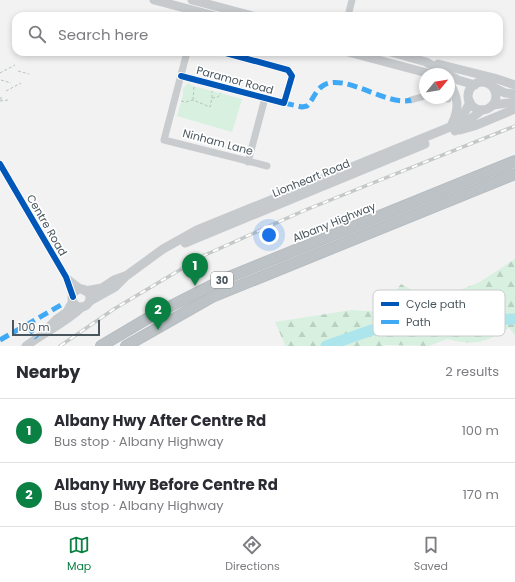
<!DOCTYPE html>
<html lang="en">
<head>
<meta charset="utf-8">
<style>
	body { margin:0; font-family:Poppins,sans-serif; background:#f7f7f7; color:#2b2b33 }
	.compass { position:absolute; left:419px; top:68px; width:36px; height:36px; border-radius:50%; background:#fff; box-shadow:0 2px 6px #0003; rotate:60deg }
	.scale { position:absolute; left:12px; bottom:10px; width:88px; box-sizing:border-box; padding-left:4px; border:2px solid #49565e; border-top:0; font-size:11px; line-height:14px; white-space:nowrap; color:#49565e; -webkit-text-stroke:3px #fff; paint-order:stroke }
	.you { position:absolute; left:269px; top:235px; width:14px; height:14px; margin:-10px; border:3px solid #fff; border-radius:50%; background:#1a73e8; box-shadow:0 0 0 6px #1a73e833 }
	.badge { display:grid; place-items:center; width:26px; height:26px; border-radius:50%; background:#0b8043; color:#fff; font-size:13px; font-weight:700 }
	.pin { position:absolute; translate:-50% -33px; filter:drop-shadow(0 1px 2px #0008) }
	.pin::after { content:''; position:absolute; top:21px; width:14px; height:12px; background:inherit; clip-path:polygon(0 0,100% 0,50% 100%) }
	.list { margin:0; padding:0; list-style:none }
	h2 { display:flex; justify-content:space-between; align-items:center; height:52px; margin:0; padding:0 16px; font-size:17px }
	h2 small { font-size:13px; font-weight:400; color:#7c7c81 }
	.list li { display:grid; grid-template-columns:26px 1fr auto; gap:12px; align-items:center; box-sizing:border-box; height:64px; padding:0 16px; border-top:1px solid #e1e1e2 }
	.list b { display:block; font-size:15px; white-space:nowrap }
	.list p { margin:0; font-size:13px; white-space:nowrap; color:#7c7c81 }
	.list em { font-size:13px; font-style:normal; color:#7c7c81 }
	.icon { flex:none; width:22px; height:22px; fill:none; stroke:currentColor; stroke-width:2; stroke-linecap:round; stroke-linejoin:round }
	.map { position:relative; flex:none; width:515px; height:346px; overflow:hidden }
	.search { position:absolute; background:#fff; box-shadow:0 2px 6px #0003; left:12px; right:12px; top:12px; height:44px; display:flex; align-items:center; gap:10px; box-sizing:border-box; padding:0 14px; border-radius:12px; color:#7c7c81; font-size:15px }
	.sheet { height:180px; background:#fff }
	nav { display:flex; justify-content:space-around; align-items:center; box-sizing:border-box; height:56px; border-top:1px solid #e1e1e2; background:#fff; font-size:11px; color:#7c7c81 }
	nav a { display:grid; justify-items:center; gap:2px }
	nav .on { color:#0b8043 }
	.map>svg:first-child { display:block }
	.forest { fill:url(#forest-firs) }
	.green { fill:#d7f0df }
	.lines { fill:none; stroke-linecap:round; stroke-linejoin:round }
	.river { stroke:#ade5ec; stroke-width:11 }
	.highway-casing { stroke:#b7bdc1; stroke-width:12 }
	.path { stroke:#b8c4bf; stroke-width:1; stroke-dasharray:3 2; stroke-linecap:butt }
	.minor { stroke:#c9ccce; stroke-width:7 }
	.major { stroke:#c7cacd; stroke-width:9 }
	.highway { stroke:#bcc2c5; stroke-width:10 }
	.rail-casing { stroke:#c5c8c9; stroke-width:3.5 }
	.rail { stroke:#fff; stroke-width:2; stroke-dasharray:6; stroke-linecap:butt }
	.quiet { stroke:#3fa9f5; stroke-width:5; stroke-dasharray:10 5; stroke-linecap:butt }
	.cycleway-casing { stroke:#fff; stroke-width:8 }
	.cycleway { stroke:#0057b8; stroke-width:6 }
	.labels { text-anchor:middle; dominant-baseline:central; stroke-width:3.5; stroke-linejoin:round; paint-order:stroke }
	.shield { fill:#fff; stroke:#80898e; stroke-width:1 }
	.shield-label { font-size:10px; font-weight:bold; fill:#49565e }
	.street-label { font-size:11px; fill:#49565e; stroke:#fff }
	.key { fill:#fff; stroke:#c8cccf; stroke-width:1 }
	.key-label { font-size:11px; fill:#49565e }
</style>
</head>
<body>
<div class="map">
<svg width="515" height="346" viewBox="0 0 515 346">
	<defs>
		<pattern id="forest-firs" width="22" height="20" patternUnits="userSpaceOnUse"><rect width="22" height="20" fill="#d7f0df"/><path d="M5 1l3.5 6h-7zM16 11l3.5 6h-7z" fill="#bad0c2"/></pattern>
	</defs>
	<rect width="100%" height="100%" fill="#f2f2f2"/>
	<path class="forest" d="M515,259V335L509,328C484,343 476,346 447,339L429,346L384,345L382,346H283L285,345L275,322L352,310L379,312L401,284L433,301L480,282Z"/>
	<path class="green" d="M188,83L193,86L242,99L232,132L177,116L183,95V88Z"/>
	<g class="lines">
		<path class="river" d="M326,346L372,330H442L489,320L515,319"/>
		<g class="highway-casing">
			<g id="highway">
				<path d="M101,346L155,314L224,279L515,161"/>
				<path d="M126,346L212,297L515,174"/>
			</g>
		</g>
		<g class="path">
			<path d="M18,71L29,74"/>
			<path d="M0,73L15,65"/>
			<path d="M1,80L11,83"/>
			<path d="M6,91L21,83"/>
			<path d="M212,98V91"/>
			<path d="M1,100V95"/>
			<path d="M193,100L194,87"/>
			<path d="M0,101L8,100"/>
			<path d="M181,101L186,102L193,100L210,107L212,98L218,97L221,93"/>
		</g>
		<g class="minor">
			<path d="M348,16L352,0"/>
			<path d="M187,52L164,140L267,166"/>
			<path d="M181,76L284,103L292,76L288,70L222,52"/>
			<path d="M443,98L448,99"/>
			<path d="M411,100L425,96"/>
			<path d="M248,162L265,98"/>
			<path d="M0,164L66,277L73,297"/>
			<path d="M66,277L83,290"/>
		</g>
		<g class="major">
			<path d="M154,0L215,16"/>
			<path d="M192,0L253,16"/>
			<path d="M348,52L431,74"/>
			<path d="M391,52L426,62L458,80L475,85"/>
			<path d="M438,64L494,78L515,85"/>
			<path d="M449,82C458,97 460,108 452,124"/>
			<circle cx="482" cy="96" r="14"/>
			<path d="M493,87L505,93L515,94"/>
			<path d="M493,105L515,102"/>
			<path d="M460,130L474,126L515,109"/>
			<path d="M455,131L482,110"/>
			<path d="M185,243L425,144"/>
			<circle cx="81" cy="298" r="9"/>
			<path d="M85,291L102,288L114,280L125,276"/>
			<path d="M90,301L115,287L126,276L163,249L197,230L450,127L462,118L470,102"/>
			<path d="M43,333L57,319L67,312L73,301"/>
			<path d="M26,346C45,332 65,323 82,307"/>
		</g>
		<use href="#highway" class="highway"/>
		<g class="rail-casing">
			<path id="rail" d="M60,346L114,309L205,255L303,211L515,126"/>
		</g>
		<use href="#rail" class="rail"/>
		<g class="quiet">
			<path d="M284,103L302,107L307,106C314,99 315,90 324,85C346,73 388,107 411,100"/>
			<path d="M27,325L37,338"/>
			<path d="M0,340L61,305"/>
		</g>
		<g class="cycleway-casing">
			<g id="cycleway">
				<path d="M181,76L284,103L292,76L288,70L222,52"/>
				<path d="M0,164L66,277L73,297"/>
			</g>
		</g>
		<use href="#cycleway" class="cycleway"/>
	</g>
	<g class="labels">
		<rect class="shield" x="211" y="272" width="22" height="16" rx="3"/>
		<g class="shield-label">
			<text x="222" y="280">30</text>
		</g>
		<g class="street-label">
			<text transform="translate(235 80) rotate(15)">Paramor Road</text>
			<text transform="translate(218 142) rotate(15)">Ninham Lane</text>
			<text transform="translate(311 178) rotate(-22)">Lionheart Road</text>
			<text transform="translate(334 222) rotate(-22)">Albany Highway</text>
			<text transform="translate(47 225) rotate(60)">Centre Road</text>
		</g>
	</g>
	<rect x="373" y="290" width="132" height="46" rx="6" class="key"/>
	<rect x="381" y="302" width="18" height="4" fill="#0057b8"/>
	<rect x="381" y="320" width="18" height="4" fill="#3fa9f5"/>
	<g class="key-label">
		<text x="406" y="308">Cycle path</text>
		<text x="406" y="326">Path</text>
	</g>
</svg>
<svg class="compass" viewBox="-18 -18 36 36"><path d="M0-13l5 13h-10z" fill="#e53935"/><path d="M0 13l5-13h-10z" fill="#7c7c81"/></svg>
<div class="scale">100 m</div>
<div class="you"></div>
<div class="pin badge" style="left:195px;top:286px">1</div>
<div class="pin badge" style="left:158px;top:330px">2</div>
<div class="search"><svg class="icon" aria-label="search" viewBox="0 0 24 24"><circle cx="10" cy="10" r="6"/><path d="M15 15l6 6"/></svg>Search here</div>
</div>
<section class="sheet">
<h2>Nearby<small>2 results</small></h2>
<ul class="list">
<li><span class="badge">1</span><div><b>Albany Hwy After Centre Rd</b><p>Bus stop · Albany Highway</p></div><em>100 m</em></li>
<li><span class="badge">2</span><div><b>Albany Hwy Before Centre Rd</b><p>Bus stop · Albany Highway</p></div><em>170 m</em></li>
</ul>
</section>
<nav>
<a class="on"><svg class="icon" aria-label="map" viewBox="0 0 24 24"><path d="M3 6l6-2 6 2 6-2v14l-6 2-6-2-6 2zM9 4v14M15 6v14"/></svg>Map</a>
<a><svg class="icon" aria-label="directions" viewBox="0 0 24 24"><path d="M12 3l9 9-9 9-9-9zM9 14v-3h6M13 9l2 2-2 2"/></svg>Directions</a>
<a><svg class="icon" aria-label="saved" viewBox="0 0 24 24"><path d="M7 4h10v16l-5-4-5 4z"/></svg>Saved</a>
</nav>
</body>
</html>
